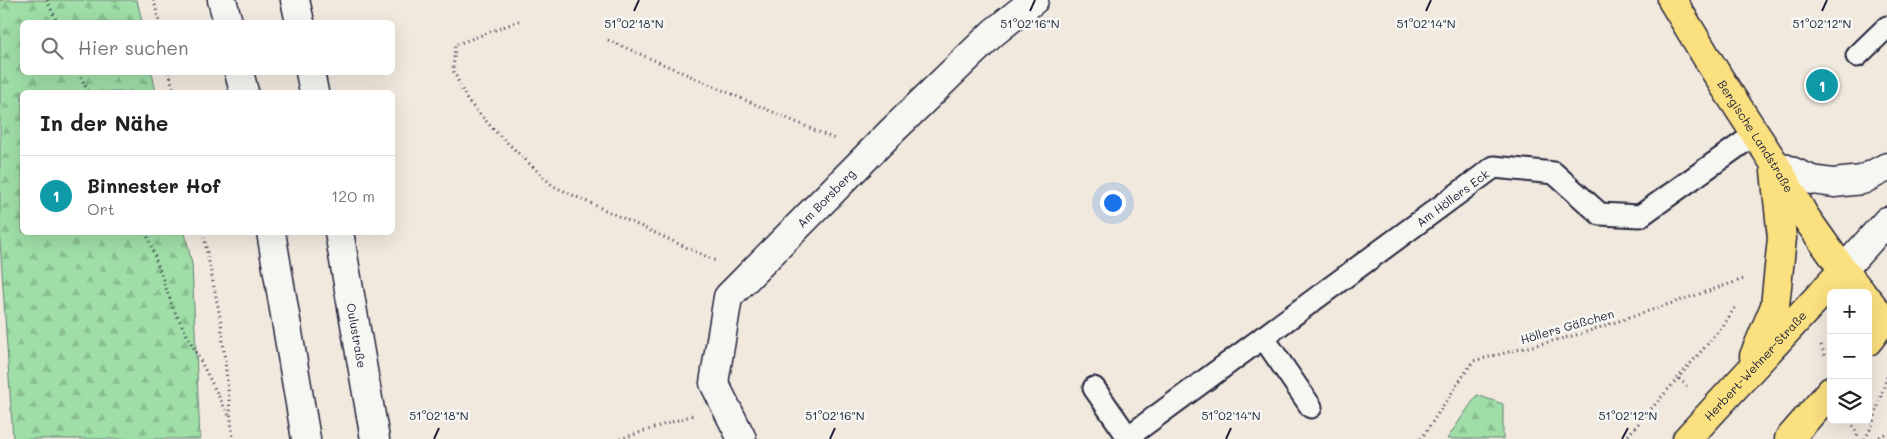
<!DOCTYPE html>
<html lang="de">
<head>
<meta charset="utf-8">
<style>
	body { margin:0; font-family:Mali,sans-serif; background:#f2f2f2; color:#202124 }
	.controls { position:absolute; right:15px; bottom:15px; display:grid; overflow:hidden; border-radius:8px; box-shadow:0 5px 20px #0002 }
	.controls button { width:45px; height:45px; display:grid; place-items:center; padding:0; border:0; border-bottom:1px solid #e0e0e0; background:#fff; color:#202124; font:25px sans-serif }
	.you { position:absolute; left:1112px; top:202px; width:18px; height:18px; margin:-12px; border:4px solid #fff; border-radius:50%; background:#1a73e8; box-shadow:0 0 0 8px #1a73e833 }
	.badge { display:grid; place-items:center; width:32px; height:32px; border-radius:50%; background:#0f766e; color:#fff; font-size:16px; font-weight:700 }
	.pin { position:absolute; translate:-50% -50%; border:2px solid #fff; box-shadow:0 1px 5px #0006 }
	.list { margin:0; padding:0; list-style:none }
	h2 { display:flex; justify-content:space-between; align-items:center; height:65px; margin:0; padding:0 20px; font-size:21px }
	h2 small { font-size:16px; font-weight:400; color:#757577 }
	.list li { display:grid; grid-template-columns:32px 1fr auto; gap:15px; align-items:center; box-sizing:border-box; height:80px; padding:0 20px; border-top:1px solid #e0e0e0 }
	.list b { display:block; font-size:19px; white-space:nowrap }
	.list p { margin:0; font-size:16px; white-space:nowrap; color:#757577 }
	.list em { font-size:16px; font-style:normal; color:#757577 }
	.icon { flex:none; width:28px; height:28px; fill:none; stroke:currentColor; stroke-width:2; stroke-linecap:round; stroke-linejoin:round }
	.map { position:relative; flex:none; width:1887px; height:439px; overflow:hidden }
	.search { position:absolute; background:#fff; box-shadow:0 5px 20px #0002; left:20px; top:20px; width:375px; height:55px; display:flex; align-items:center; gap:12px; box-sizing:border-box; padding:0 18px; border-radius:8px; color:#757577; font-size:19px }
	.panel { position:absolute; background:#fff; box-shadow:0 5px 20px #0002; left:20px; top:90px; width:375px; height:145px; border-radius:8px }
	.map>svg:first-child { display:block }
	.forest { fill:url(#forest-firs); stroke:#608071 }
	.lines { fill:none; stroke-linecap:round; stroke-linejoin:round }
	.lane-casing { stroke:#22223b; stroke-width:25 }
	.street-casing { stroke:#22223b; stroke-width:31 }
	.secondary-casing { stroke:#22223b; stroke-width:31 }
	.primary-casing { stroke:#22223b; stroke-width:31 }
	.path { stroke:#22223b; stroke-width:3; stroke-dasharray:1 4; stroke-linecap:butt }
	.lane { stroke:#f6f6f2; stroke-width:21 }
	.street { stroke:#f6f6f2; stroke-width:28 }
	.secondary { stroke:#f6f6f2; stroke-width:28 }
	.primary { stroke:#fbe080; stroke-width:28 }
	.ticks { fill:none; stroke:#22223b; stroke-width:2 }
	.labels { text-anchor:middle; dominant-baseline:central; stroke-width:5; stroke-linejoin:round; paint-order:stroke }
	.street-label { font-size:12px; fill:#22223b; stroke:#f6f6f2 }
	.ticks-label { font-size:12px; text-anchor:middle; fill:#22223b; stroke:#f6f6f2; stroke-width:5; stroke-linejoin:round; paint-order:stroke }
</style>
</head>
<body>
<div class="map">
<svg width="1887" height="439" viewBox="0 0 1887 439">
	<defs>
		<pattern id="forest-firs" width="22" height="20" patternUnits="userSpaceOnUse" patternTransform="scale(1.25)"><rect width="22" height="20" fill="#9fdea7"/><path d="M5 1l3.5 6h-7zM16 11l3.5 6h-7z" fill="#89be91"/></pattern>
	</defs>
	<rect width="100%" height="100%" fill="#f1e9de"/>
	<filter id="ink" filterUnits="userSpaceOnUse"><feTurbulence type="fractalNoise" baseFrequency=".02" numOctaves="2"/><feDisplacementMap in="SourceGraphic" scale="10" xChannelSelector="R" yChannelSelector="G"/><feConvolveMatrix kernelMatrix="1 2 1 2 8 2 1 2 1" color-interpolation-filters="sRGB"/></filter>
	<g filter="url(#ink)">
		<g class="forest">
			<path d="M0,0H137L142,22H22V72L152,73L156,92H22V232L185,233L192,264L200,439H13L0,241Z"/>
			<path d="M1477,395L1503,404V439H1447Z"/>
		</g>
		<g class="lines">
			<g class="lane-casing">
				<g id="lane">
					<path d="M1857,56L1887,27"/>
					<path d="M1263,337L1311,407"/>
					<path d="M1094,388L1128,437"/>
					<path id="s1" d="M1130,439L1128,437L1494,167L1554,173L1600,214L1640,216L1755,134"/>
				</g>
			</g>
			<g class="street-casing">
				<g id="street">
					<path id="s2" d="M742,439L714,383L728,297L892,131L993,33L1034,0"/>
				</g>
			</g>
			<g class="secondary-casing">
				<g id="secondary">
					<path d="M222,0L228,22"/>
					<path d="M295,0L300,22"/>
					<path d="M239,72L244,92"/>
					<path d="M310,72L314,92"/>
					<path d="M1775,164L1812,180L1834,183L1862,180L1887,167"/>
					<path d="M271,232L306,439"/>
					<path id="s3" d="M339,232L375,439"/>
					<path d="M1843,270L1887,221"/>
				</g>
			</g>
			<g class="primary-casing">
				<g id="primary">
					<path id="s4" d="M1672,0L1721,81L1775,164L1804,215L1843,270L1862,293"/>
					<path d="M1868,300L1884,320L1868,341"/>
					<path d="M1754,356L1775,306L1782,238L1775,171"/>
					<path id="s5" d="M1687,439L1843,270"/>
					<path d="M1789,439L1831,391"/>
				</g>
			</g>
			<g class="path">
				<path d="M47,0L57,22"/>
				<path d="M154,0L159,22"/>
				<path d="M519,21L455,45L453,70L467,100L496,132L553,186L716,261"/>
				<path d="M608,40L837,140"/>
				<path d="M79,72L88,92"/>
				<path d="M169,72L174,92"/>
				<path d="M146,232L173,308L229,416"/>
				<path d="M203,232L221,322L233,439"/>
				<path d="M1821,345L1826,358"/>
				<path d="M1679,379L1687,386"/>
				<path d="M1851,421L1859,439"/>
				<path d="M620,439L693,415"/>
				<path d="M1421,439L1473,361L1580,334L1744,279"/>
				<path d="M1625,439L1724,325L1735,307"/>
				<path d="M1865,439L1872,426L1887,377"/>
				<path d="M1875,439L1887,433"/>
			</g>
			<use href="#lane" class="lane"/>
			<use href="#street" class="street"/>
			<use href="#secondary" class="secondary"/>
			<use href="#primary" class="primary"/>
		</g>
	</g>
	<path class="ticks" d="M634,11L639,0M1030,11L1035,0M1426,11L1431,0M1822,11L1827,0M434,439L439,428M830,439L835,428M1226,439L1231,428M1622,439L1628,428"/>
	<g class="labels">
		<g class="street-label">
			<text stroke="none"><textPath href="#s4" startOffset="160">Bergische Landstraße</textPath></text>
			<text stroke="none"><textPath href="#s1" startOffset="406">Am Höllers Eck</textPath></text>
			<text stroke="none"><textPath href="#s2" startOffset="289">Am Borsberg</textPath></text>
			<text transform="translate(1567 326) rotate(-16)">Höllers Gäßchen</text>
			<text stroke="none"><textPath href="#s3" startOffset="105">Oulustraße</textPath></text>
			<text stroke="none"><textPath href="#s5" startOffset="100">Herbert-Wehner-Straße</textPath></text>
		</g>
	</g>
	<g class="ticks-label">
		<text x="634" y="28">51°02'18"N</text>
		<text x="1030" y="28">51°02'16"N</text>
		<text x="1426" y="28">51°02'14"N</text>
		<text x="1822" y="28">51°02'12"N</text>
		<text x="439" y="420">51°02'18"N</text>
		<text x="835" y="420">51°02'16"N</text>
		<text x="1231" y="420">51°02'14"N</text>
		<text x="1628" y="420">51°02'12"N</text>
	</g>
</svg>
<div class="controls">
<button>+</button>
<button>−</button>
<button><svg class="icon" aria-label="layers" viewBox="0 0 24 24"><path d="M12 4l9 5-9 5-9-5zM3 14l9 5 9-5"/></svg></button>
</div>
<div class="you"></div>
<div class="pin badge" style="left:1822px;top:85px;background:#0f9aa8">1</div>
<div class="search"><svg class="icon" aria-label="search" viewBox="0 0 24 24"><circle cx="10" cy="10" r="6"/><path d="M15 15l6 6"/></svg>Hier suchen</div>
<section class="panel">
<h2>In der Nähe<small></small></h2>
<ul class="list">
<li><span class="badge" style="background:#0f9aa8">1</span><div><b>Binnester Hof</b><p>Ort</p></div><em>120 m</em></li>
</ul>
</section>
</div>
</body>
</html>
